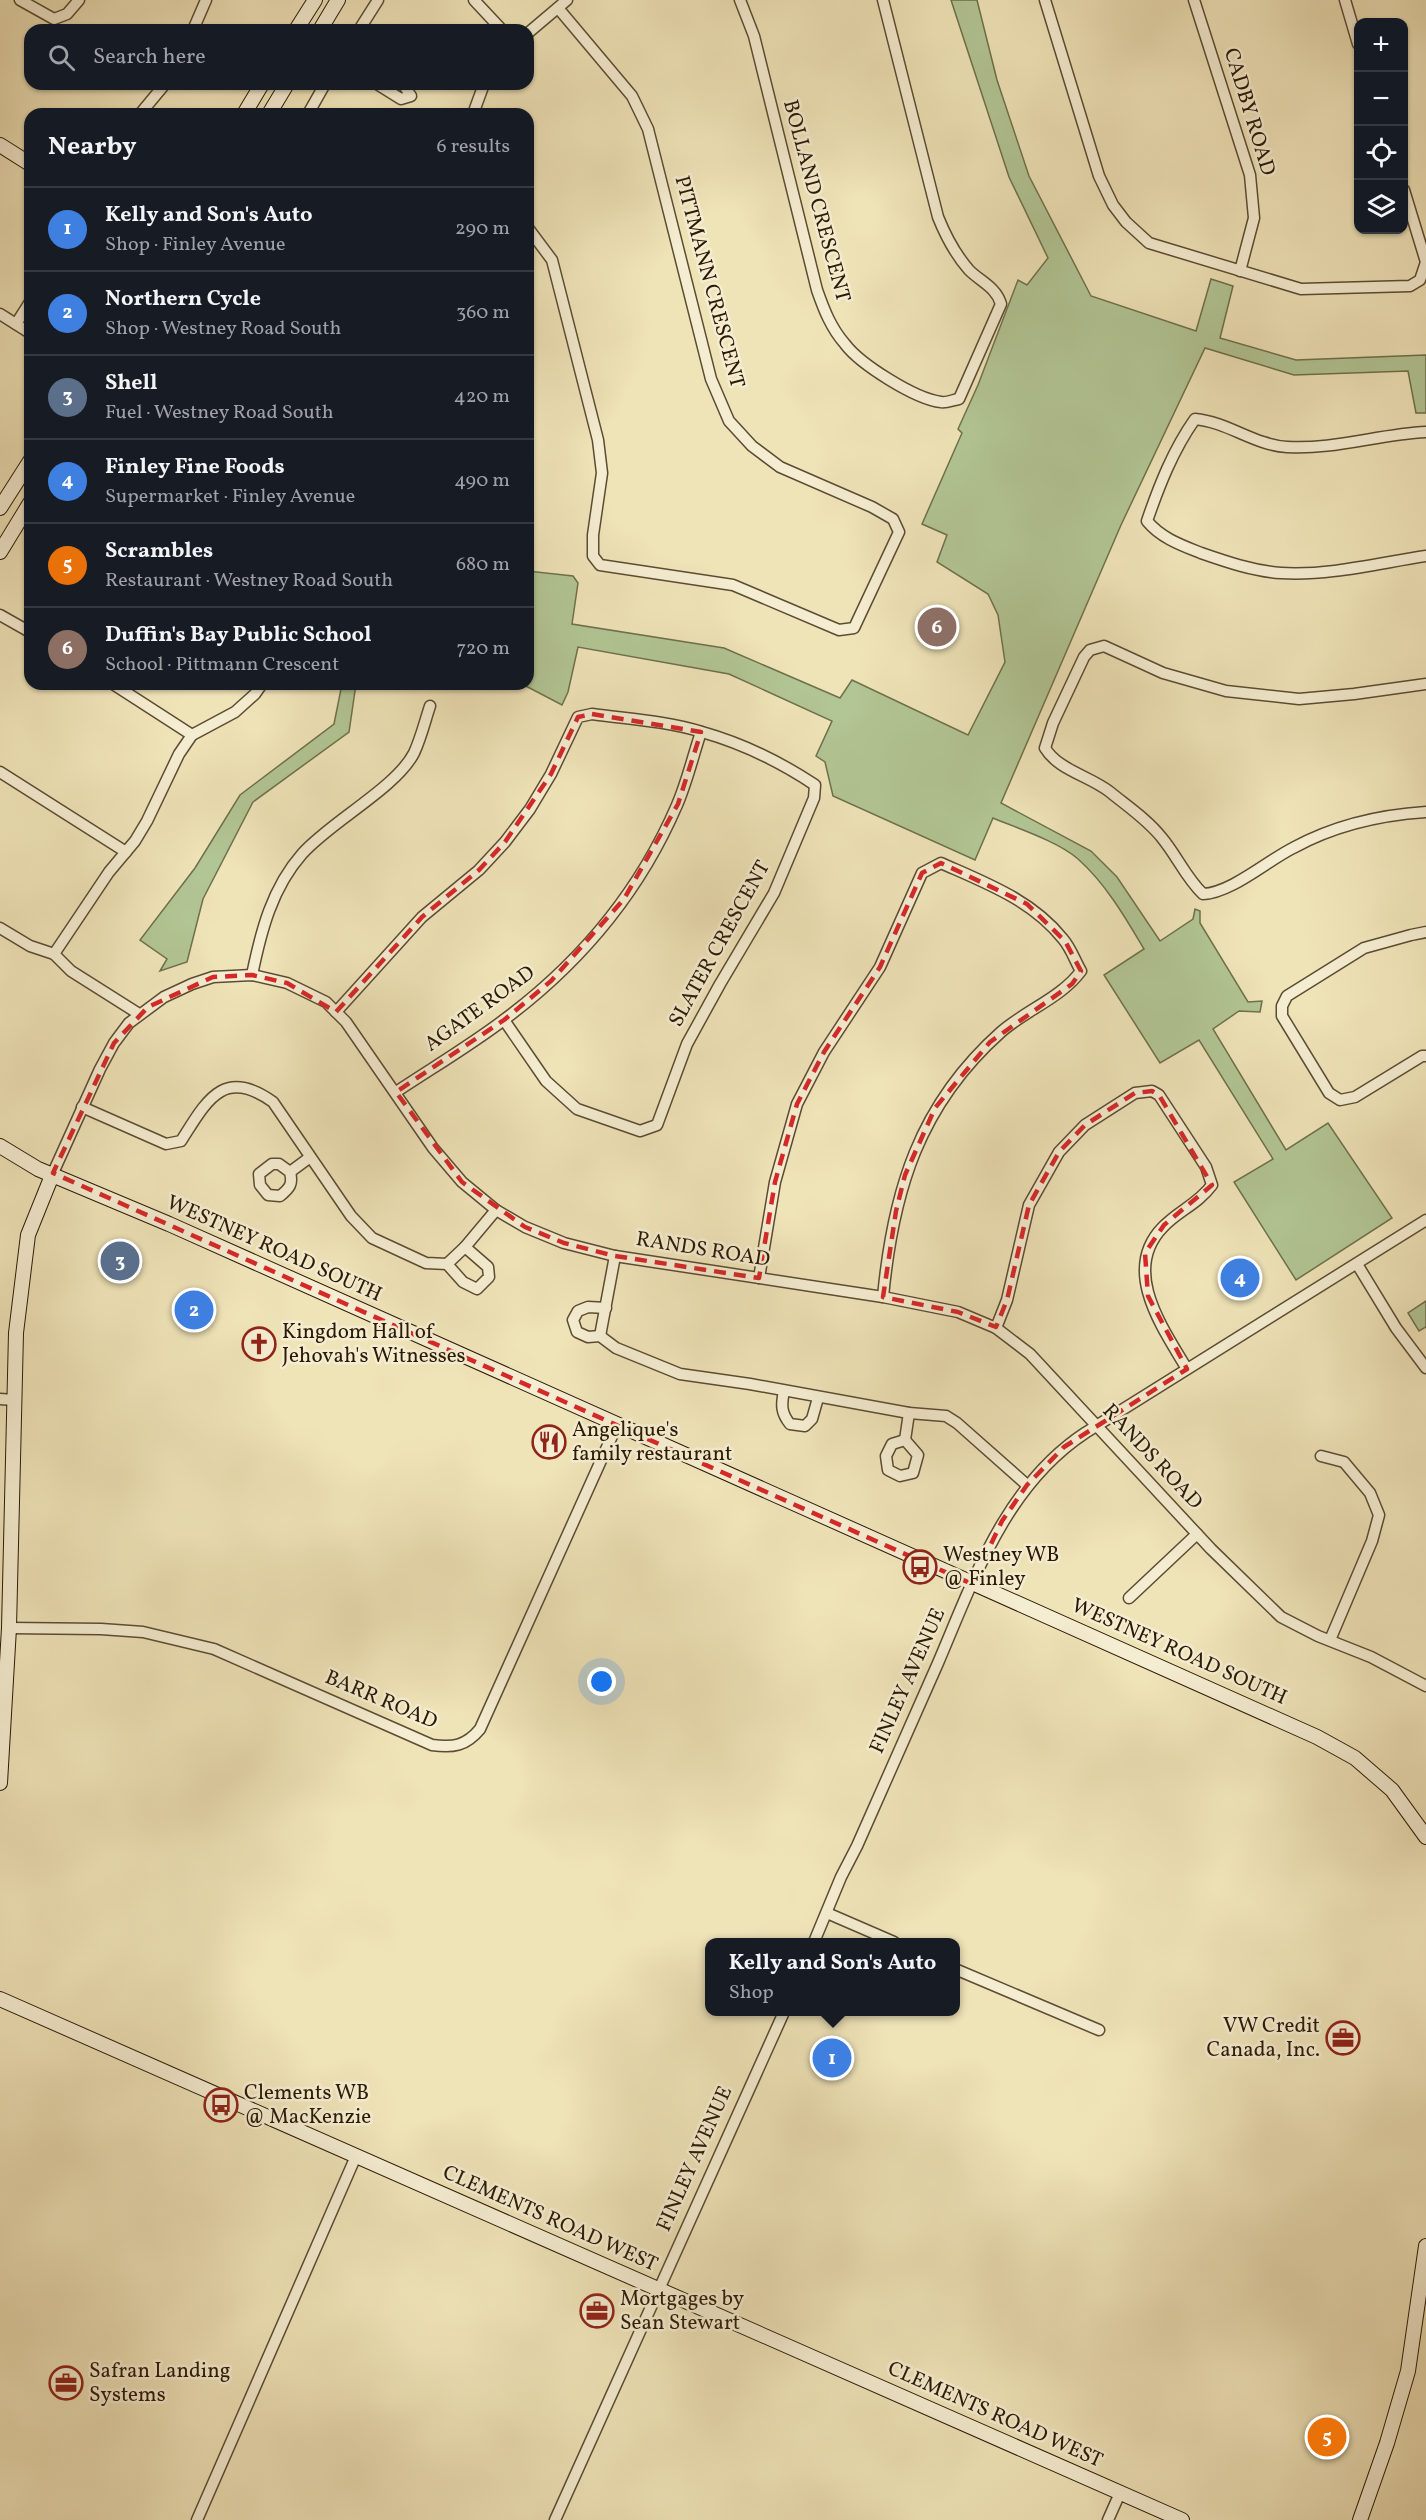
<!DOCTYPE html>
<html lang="en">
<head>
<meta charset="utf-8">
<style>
	body { margin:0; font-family:Vollkorn,serif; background:#20242c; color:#f1f3f6 }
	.controls { position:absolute; right:18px; top:18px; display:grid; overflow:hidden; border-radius:12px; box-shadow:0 2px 4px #0004 }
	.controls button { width:54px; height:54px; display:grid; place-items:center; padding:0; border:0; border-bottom:2px solid #363941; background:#171b24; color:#f1f3f6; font:30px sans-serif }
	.you { position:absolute; left:602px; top:1682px; width:21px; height:21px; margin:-15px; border:4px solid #fff; border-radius:50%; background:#1a73e8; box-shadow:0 0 0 9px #1a73e833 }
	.badge { display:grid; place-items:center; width:39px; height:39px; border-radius:50%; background:#c59692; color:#fff; font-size:20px; font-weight:700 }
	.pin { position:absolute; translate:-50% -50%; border:3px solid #fff; box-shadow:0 2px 6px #0006 }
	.popup { position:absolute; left:705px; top:1938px; width:255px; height:78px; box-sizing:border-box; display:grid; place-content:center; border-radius:12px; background:#171b24; filter:drop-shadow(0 2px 4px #0005); font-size:20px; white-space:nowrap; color:#9ea1a6 }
	.popup b { font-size:22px; color:#f1f3f6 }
	.popup::after { content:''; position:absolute; left:50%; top:100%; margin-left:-12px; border:12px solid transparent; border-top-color:#171b24 }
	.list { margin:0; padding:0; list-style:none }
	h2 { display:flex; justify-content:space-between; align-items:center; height:78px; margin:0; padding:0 24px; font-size:26px }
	h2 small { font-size:20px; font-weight:400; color:#9ea1a6 }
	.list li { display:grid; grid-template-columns:39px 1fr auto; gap:18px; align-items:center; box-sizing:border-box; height:84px; padding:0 24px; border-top:2px solid #363941 }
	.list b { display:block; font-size:22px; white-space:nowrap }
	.list p { margin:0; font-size:20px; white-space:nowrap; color:#9ea1a6 }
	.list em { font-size:20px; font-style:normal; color:#9ea1a6 }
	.icon { flex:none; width:33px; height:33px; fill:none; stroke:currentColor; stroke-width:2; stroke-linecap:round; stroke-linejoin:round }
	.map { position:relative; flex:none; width:1426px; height:2520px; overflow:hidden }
	.search { position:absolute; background:#171b24; box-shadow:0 2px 4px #0004; left:24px; top:24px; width:510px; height:66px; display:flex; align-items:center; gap:15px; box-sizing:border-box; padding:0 21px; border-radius:18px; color:#9ea1a6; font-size:22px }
	.panel { position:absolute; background:#171b24; box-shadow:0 2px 4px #0004; left:24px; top:108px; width:510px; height:582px; border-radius:18px }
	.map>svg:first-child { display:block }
	.green { fill:#b2c594; stroke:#6e704c; stroke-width:1.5 }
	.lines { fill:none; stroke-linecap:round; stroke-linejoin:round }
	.street-casing { stroke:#5b4c32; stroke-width:13 }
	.secondary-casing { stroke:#2a1a05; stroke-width:16 }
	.street { stroke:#f5edd1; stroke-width:10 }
	.secondary { stroke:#f5edd1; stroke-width:14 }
	.marked { fill:none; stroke:#d62828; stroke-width:4.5; stroke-dasharray:12 8; stroke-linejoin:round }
	.labels { text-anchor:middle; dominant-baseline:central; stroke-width:5; stroke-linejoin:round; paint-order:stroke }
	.street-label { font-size:21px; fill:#2a1a05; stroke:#f5edd1 }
	.poi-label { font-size:21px; fill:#2a1a05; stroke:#f5edd1; text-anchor:start }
</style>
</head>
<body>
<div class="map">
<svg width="1426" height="2520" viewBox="0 0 1426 2520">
	<rect width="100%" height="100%" fill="#efe3b8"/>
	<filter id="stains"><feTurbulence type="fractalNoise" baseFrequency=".00333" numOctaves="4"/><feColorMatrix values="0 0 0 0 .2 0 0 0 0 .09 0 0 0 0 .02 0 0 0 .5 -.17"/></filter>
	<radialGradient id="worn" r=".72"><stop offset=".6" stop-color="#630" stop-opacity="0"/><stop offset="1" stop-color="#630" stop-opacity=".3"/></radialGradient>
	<g class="green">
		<path d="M951,0H977L997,80L1029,176L1091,296L1196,331L1211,279L1233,286L1220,338L1296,360L1426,355V413H1416L1408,371L1294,375L1205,348L1121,525L1001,803L1091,851L1117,877L1160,941L1193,919L1195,909L1200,911V923L1248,1002L1262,1001L1260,1012L1239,1011L1213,1029L1286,1150L1328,1123L1392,1218L1296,1280L1234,1182L1273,1159L1199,1040L1160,1063L1104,975L1144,949C1125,917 1106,884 1078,859C1059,842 1017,828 993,818L975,860L833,796L825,762L816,756L832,721L729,674L578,647L568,692L562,705L522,684H528V571L573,576L578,583L572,624L724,648L840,698L852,680L968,735L1005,662L998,615L988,594L937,562L947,535L922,524L962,433L958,429L978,385L1018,280L1027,285L1048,258L1009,177Z"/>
		<path d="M342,684H356L349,732L253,802L203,899L187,962L160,971L167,959L140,940L195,868L240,795L334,724Z"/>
		<path d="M1426,1301V1327L1419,1331L1408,1313Z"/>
	</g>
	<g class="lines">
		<g class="street-casing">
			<g id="street">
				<path d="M20,0L54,19L67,14L79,0"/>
				<path d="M474,0L502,30"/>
				<path d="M740,0L754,36L817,290C824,310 831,328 845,344C860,364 915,399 941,402C946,403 953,400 959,399L1001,304C996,287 981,282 969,270C955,254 946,237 938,217L883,0"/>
				<path d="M1045,0L1099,176L1113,205L1126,222L1149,243L1301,289L1410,286L1420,280L1426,262L1404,190"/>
				<path d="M1194,0L1250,175L1254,218L1240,271"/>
				<path d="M1345,0L1358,44"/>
				<path d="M193,30L206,0"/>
				<path d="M359,30L378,0"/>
				<path d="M528,33L567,0"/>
				<path d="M377,84L401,99L411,96L403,84"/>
				<path d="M140,114L165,84"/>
				<path d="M308,114L325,84"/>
				<path d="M473,114L484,84"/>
				<path d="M528,228L552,260L598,440L602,473L593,535V556L600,565L733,585L839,630L854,628L899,532L893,519L872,507L780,467L752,446L729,421L711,379L648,129L632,96L558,8"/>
				<path d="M0,314L30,333"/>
				<path d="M16,324L30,302"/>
				<path d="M1426,432C1380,434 1333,450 1287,447C1254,445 1228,422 1195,419C1173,450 1159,486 1147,521C1161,538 1181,545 1201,553C1227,562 1253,571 1281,573C1329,576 1379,563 1426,556"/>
				<path d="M0,615L30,632"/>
				<path d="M113,684L192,735"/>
				<path d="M1426,684L1354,694L1299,699L1226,691L1163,673L1104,646L1090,650L1084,657L1053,723L1045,748C1058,770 1090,776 1110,792C1127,806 1148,820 1162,838C1177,856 1186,878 1203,894C1231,893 1267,861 1293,848C1335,825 1379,815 1426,812"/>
				<path d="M0,772L126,852"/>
				<path d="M0,928L30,946L54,954L71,971L139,1014"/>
				<path d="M1426,932L1411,935L1364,948L1287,996L1282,1006V1016L1329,1093L1340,1100L1355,1097L1422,1056H1426"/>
				<path d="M54,954L109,872L135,841L147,821L179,754L192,735L235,712L255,694L262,684"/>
				<path d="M252,975C261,931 272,888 302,854C330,822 396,788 414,753C421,738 425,721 430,706"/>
				<path d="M336,1012L422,917L479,870L505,842L530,809L551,774L578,717L592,714C628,719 667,721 702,732C741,743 782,763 815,785L814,798L774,893L720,984L687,1044L657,1125L640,1131L577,1109L546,1081L504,1020"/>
				<path d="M396,1092C432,1068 471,1045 505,1019C580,963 640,891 677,805C687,782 693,756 701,732"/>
				<path d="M82,1107L166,1144L181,1141C206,1102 223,1066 273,1102L351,1216L372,1238L426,1263L447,1264L463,1282L477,1289L489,1277L488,1267L465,1247"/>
				<path d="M290,1172C293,1184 290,1188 280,1196L268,1195L260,1185L259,1174L272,1164H279L290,1172L309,1158"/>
				<path d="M53,1173L100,1069L114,1043L129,1023L164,997L192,984L213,977L252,975L287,983L326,1002L346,1022L433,1148L462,1182L496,1210L525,1227L564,1243L615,1256L883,1297L958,1312L996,1328L1030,1354L1211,1549L1281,1617L1318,1636L1371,1657L1426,1686"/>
				<path d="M447,1264L465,1247L496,1210"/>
				<path d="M1357,1264L1396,1328L1426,1368"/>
				<path d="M759,1278L775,1182L797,1104L824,1052L880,967L922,873L941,863C986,883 1032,900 1063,939C1071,948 1075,961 1081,971C1061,998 1026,1010 1001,1032C919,1105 893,1191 883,1297"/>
				<path d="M606,1308L588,1307L578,1311L573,1320L577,1332L588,1337L600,1336L616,1348L680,1374L750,1384L909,1413L946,1416L957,1423L1027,1485"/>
				<path d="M996,1328L1007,1300L1029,1205L1059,1152L1085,1125L1135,1093L1152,1091L1159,1095L1206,1167L1212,1185C1198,1204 1178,1211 1163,1227C1121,1270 1162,1327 1187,1369"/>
				<path d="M600,1336L615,1256"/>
				<path d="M784,1391C781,1405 781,1413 790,1424L805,1426L812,1419L818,1398"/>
				<path d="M0,1399L14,1400"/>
				<path d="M905,1440L918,1455L913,1473L900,1476L888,1470L886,1456L892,1444Z"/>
				<path d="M905,1440L909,1413"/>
				<path d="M1321,1456L1344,1462L1370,1493L1379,1515L1372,1541L1330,1640"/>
				<path d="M1129,1598L1197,1534"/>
				<path d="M9,1628L101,1629L143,1632L214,1649L432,1745C453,1748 466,1746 480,1729L617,1425"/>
				<path d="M827,1913L894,1942"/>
				<path d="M814,1942L841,1877L857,1846C884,1785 911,1724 938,1663C974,1579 1005,1486 1085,1433L1426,1220"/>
				<path d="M955,1969L1099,2030"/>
				<path d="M197,2520L356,2156"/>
				<path d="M555,2520L784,2012"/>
				<path d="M1108,2520L1120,2493"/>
			</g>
		</g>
		<g class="secondary-casing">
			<g id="secondary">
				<path d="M296,30L315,0"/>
				<path d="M320,30L338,0"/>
				<path d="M244,114L262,84"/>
				<path d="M269,114L287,84"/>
				<path d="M0,145L30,164"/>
				<path d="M0,508L30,461"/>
				<path d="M0,552L30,503"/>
				<path d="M0,1146L38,1169L169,1224L1317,1737L1355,1758L1392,1790L1426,1837"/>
				<path d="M0,1783L9,1628L16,1333L28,1235L53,1173"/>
				<path d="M0,1999L1182,2520"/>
				<path d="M1360,2520L1387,2443L1408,2371L1426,2246"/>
			</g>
		</g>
		<use href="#street" class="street"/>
		<use href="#secondary" class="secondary"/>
	</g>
	<path class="marked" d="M592,714L701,732L678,804L624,899L551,981L504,1020L396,1092L462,1182L525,1227L564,1243L615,1256L759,1278L775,1182L797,1104L824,1052L880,967L922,873L941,863L1027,904L1065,941L1081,971L1072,984L990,1042L935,1108L905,1175L896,1211L883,1297L958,1312L996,1327L1007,1300L1029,1205L1059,1152L1085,1125L1135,1093L1152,1091L1159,1095L1212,1185L1164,1225L1145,1253L1148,1296L1187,1369L1064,1447L1027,1485L1002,1521L972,1584L53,1173L114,1043L148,1007L213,977L252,975L287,983L336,1012L422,917L479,870L505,842L551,774L578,717Z"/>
	<defs>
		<g id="church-ring" transform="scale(1.725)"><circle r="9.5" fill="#f5edd1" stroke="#8f2418" stroke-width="1.5"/><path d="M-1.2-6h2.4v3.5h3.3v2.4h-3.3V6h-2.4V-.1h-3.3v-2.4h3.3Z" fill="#8f2418"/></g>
		<g id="restaurant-ring" transform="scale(1.725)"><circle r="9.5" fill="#f5edd1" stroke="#8f2418" stroke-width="1.5"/><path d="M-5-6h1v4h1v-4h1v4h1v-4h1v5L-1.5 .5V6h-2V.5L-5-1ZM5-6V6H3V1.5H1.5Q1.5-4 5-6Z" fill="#8f2418"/></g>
		<g id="bus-ring" transform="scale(1.725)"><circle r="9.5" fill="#f5edd1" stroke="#8f2418" stroke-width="1.5"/><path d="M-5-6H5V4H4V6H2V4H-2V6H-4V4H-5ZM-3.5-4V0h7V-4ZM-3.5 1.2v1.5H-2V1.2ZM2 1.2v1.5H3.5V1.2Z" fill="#8f2418"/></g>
		<g id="office-ring" transform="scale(1.725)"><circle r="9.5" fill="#f5edd1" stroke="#8f2418" stroke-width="1.5"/><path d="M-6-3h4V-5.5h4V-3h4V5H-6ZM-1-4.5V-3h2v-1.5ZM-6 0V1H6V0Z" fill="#8f2418"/></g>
	</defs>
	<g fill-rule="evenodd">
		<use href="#church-ring" x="259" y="1344"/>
		<use href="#restaurant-ring" x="549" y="1442"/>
		<use href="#bus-ring" x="920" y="1567"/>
		<use href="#office-ring" x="1343" y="2038"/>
		<use href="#bus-ring" x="221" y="2105"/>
		<use href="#office-ring" x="597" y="2311"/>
		<use href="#office-ring" x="66" y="2383"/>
	</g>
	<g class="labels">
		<g class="street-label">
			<text transform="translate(1249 112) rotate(73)">CADBY ROAD</text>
			<text transform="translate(816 201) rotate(75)">BOLLAND CRESCENT</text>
			<text transform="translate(709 282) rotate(75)">PITTMANN CRESCENT</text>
			<text transform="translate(720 944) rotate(-61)">SLATER CRESCENT</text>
			<text transform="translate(480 1009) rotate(-36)">AGATE ROAD</text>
			<text transform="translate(274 1249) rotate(24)">WESTNEY ROAD SOUTH</text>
			<text transform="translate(703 1250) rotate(9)">RANDS ROAD</text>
			<text transform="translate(1152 1457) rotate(47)">RANDS ROAD</text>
			<text transform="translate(1179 1652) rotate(24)">WESTNEY ROAD SOUTH</text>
			<text transform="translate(908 1681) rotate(-66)">FINLEY AVENUE</text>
			<text transform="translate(381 1700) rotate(23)">BARR ROAD</text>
			<text transform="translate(695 2159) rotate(-66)">FINLEY AVENUE</text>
			<text transform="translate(550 2219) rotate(24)">CLEMENTS ROAD WEST</text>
			<text transform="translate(995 2415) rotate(24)">CLEMENTS ROAD WEST</text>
		</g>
		<g class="poi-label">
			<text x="282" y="1332">Kingdom Hall of<tspan x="282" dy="24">Jehovah's Witnesses</tspan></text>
			<text x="572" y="1430">Angelique's<tspan x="572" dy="24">family restaurant</tspan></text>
			<text x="943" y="1555">Westney WB<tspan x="943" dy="24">@ Finley</tspan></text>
			<text x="1320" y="2026" text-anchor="end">VW Credit<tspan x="1320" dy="24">Canada, Inc.</tspan></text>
			<text x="244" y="2093">Clements WB<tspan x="244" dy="24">@ MacKenzie</tspan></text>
			<text x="620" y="2299">Mortgages by<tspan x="620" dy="24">Sean Stewart</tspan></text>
			<text x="89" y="2371">Safran Landing<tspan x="89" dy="24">Systems</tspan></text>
		</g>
	</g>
	<rect width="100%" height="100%" filter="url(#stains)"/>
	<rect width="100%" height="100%" fill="url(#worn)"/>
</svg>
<div class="controls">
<button>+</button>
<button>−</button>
<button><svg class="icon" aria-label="locate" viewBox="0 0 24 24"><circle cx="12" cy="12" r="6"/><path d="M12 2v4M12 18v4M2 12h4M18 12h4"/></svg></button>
<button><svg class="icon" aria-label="layers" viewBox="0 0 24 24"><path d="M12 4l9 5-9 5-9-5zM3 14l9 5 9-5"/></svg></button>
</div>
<div class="you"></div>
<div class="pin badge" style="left:832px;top:2058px;background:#3f7fe0">1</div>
<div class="popup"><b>Kelly and Son's Auto</b>Shop</div>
<div class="pin badge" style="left:194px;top:1310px;background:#3f7fe0">2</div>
<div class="pin badge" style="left:120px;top:1261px;background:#5c6f8a">3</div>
<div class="pin badge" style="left:1240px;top:1278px;background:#3f7fe0">4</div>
<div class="pin badge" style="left:1327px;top:2437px;background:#e8710a">5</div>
<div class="pin badge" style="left:937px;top:627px;background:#8d6e63">6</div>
<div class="search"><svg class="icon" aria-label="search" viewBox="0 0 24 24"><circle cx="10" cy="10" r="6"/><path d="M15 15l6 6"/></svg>Search here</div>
<section class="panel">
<h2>Nearby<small>6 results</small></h2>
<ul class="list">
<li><span class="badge" style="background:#3f7fe0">1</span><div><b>Kelly and Son's Auto</b><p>Shop · Finley Avenue</p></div><em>290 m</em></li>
<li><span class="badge" style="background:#3f7fe0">2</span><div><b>Northern Cycle</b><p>Shop · Westney Road South</p></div><em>360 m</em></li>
<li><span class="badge" style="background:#5c6f8a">3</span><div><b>Shell</b><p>Fuel · Westney Road South</p></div><em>420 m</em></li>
<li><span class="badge" style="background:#3f7fe0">4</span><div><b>Finley Fine Foods</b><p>Supermarket · Finley Avenue</p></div><em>490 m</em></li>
<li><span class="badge" style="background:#e8710a">5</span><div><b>Scrambles</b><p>Restaurant · Westney Road South</p></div><em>680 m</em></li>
<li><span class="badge" style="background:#8d6e63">6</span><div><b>Duffin's Bay Public School</b><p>School · Pittmann Crescent</p></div><em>720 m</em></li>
</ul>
</section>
</div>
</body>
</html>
